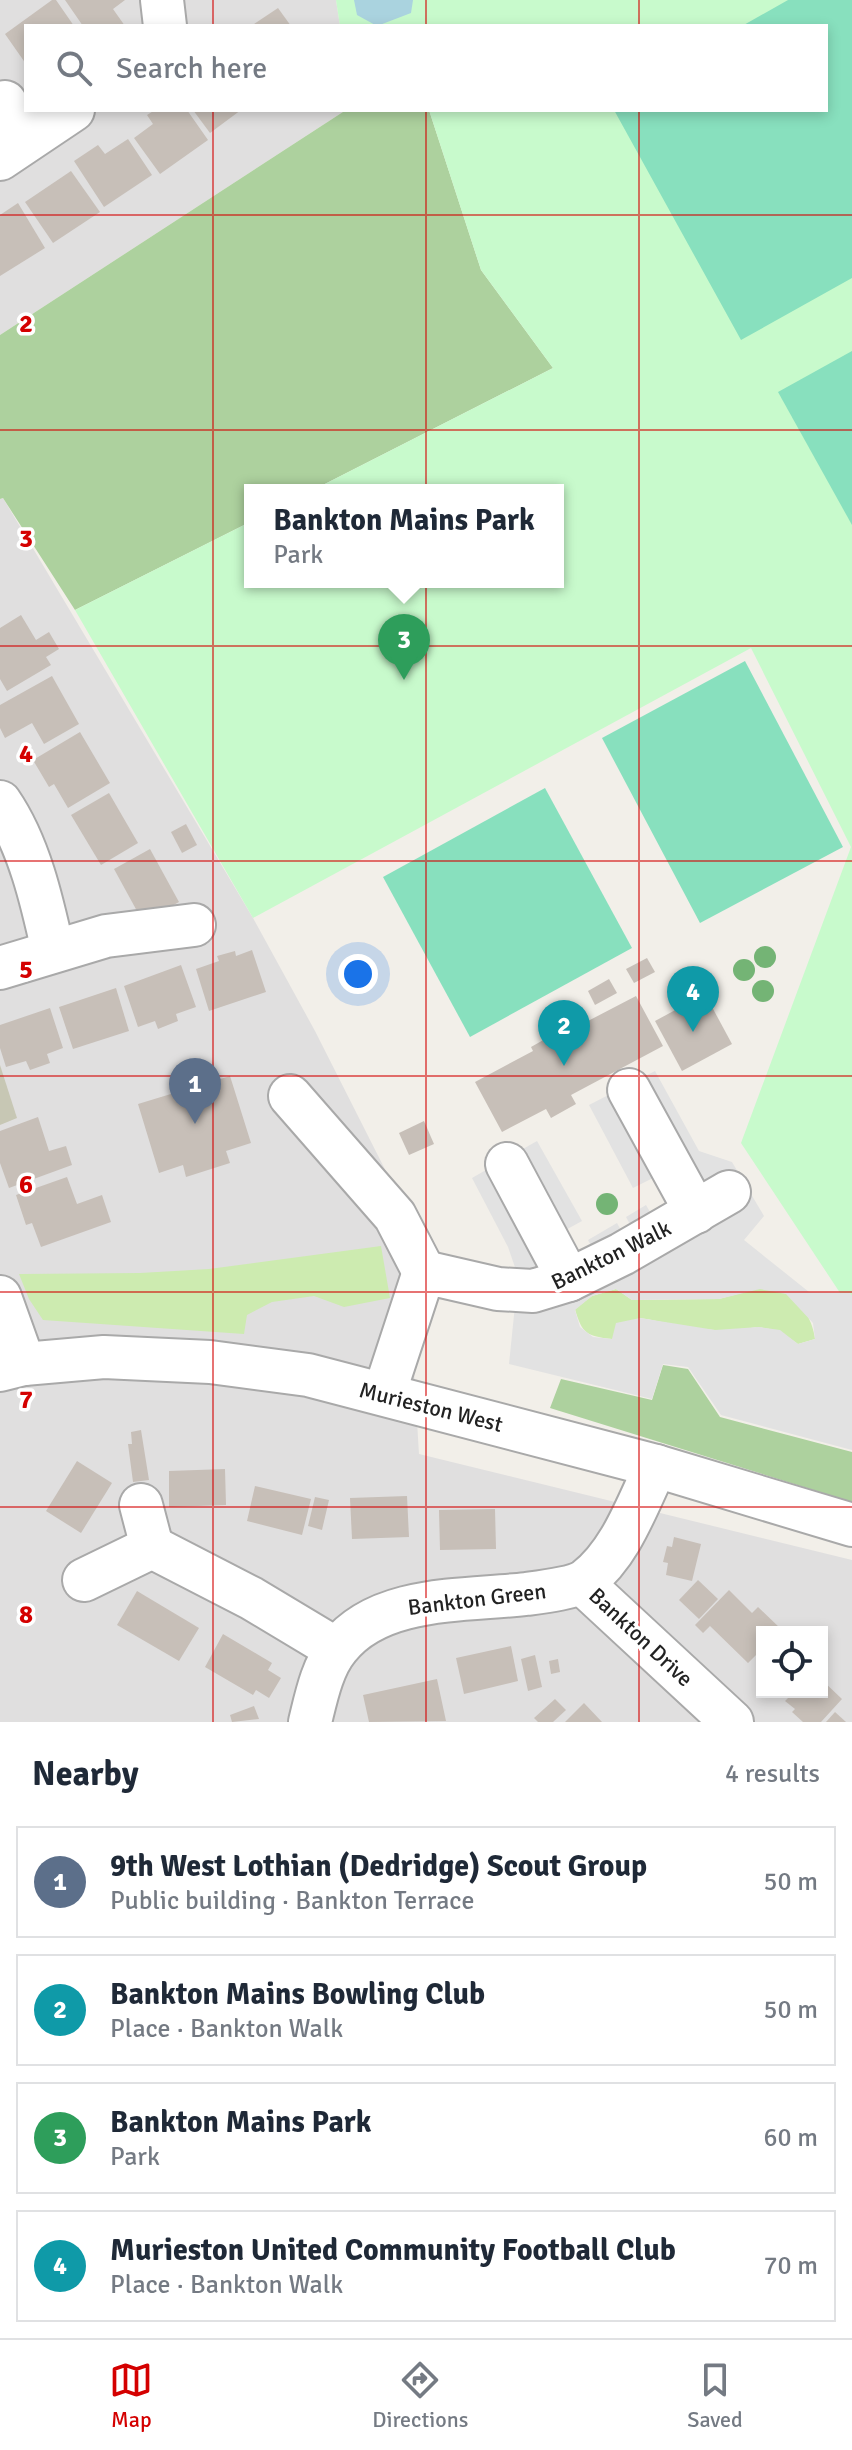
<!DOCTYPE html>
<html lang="en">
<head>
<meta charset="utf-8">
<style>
	body { margin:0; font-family:Signika,sans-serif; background:#f2f2f3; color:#1f2937 }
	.controls { position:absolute; right:24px; bottom:24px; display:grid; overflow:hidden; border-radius:0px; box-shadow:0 4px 12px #0003 }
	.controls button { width:72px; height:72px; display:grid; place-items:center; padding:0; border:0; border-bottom:2px solid #e0e1e3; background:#fff; color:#1f2937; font:40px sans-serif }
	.you { position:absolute; left:358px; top:974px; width:28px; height:28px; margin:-20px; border:6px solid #fff; border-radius:50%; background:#1a73e8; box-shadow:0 0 0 12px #1a73e833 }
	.badge { display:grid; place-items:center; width:52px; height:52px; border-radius:50%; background:#d40000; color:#fff; font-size:26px; font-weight:700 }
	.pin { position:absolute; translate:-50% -66px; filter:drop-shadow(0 2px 4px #0008) }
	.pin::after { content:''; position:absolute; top:42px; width:28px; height:24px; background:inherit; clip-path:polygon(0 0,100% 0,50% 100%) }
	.popup { position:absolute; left:244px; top:484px; width:320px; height:104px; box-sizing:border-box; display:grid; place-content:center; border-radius:0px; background:#fff; filter:drop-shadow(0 2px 6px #0005); font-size:26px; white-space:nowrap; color:#747a83 }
	.popup b { font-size:30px; color:#1f2937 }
	.popup::after { content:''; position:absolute; left:50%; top:100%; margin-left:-16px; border:16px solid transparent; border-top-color:#fff }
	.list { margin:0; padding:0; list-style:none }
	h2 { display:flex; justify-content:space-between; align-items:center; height:104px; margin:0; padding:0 32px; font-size:34px }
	h2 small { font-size:26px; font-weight:400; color:#747a83 }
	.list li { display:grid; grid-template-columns:52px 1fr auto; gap:24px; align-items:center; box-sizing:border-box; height:112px; margin:0 16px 16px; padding:0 16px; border:2px solid #e0e1e3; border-radius:0px }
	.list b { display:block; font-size:30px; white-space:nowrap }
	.list p { margin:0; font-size:26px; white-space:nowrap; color:#747a83 }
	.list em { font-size:26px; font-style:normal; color:#747a83 }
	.icon { flex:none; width:44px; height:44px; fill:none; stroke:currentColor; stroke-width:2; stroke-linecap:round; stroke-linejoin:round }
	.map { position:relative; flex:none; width:852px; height:1722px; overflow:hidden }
	.search { position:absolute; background:#fff; box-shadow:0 4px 12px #0003; left:24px; right:24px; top:24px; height:88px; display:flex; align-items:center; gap:20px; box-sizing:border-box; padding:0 28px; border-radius:0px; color:#747a83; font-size:30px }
	.sheet { height:616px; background:#fff }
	nav { display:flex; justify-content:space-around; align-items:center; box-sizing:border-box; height:112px; border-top:2px solid #e0e1e3; background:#fff; font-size:22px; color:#747a83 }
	nav a { display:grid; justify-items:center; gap:4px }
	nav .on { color:#d40000 }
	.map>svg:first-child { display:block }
	.residential { fill:#e0dfdf; fill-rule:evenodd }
	.construction { fill:#c7c7b4 }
	.grass { fill:#cdebb0 }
	.forest { fill:#add19e }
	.park { fill:#c8facc }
	.pitch { fill:#88e0be }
	.parking { fill:#e2e2e2; fill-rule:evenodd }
	.water { fill:#aad3df }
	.building { fill:#c7bfb8 }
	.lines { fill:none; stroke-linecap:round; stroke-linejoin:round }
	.minor-casing { stroke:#a9a9a9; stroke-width:46 }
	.minor { stroke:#fff; stroke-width:42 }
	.tree { fill:#74b475 }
	.grid { fill:none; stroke:#d40000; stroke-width:2; stroke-opacity:0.55 }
	.labels { text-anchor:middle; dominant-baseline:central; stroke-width:7; stroke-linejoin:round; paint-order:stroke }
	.street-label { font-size:22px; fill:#222; stroke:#fff }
	.grid-label { font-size:26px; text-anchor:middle; font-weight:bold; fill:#d40000; stroke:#fff; stroke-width:7; stroke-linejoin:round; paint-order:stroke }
</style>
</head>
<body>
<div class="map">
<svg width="852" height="1722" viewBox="0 0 852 1722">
	<rect width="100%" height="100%" fill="#f2efe9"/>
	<g class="residential">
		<path d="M0,0H336L340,26H26V110H346L0,335Z"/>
		<path d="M3,498L253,918L315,1031L404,1207L419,1454L852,1560V1722H0V499ZM762,1632H822V1692H762Z"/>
	</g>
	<path class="construction" d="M0,1065L17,1118L0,1125Z"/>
	<g class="grass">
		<path d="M381,1246L390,1298L344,1307L314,1296L272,1302L247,1315L244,1334L43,1320L29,1299L19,1274L140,1273L209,1269Z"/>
		<path d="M760,1288C768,1290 780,1291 787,1294C803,1303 813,1322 815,1339L798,1344C762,1317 754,1332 715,1330C690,1329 665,1322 640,1318L612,1339C587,1336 582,1334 575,1309L592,1296L616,1289L632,1300L719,1299Z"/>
	</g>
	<g class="forest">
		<path d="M346,110H429L481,270L553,368L313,490H250V522L75,610L3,498L0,499V335Z"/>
		<path d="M663,1365L688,1369L720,1417L852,1452V1502L550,1408L561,1379L652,1400Z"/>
	</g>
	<path class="park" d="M336,0H852V1311L741,1143L851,847L751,648L253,918L75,610L250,522V582H558V490H313L553,368L481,270L429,110H826V26H340Z"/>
	<g class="pitch">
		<path d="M788,0H852V278L741,340L614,110H826V26H742Z"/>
		<path d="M852,351V525L778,392Z"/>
		<path d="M745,661L843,847L700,923L602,738Z"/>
		<path d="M545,788L632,948L470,1037L383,877Z"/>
	</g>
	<path class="parking" d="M655,1071L699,1151L732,1162L764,1216L744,1240L809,1292L850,1293L852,1296V1450L721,1415L688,1367L663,1364L652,1399L509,1364L518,1276L508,1247L472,1178L537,1141L582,1221L560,1233L578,1252L598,1259L588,1240L617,1223L628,1243L637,1237L626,1217L646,1205L657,1224L665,1213V1202L655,1177L633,1188L589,1105ZM616,1289L632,1300L719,1299L760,1289L786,1294L813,1323L815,1339L798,1344L780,1330L759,1327L715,1330L640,1318L616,1323L612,1339L593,1337L580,1327L575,1310L592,1296Z"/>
	<path class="water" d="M354,0H413L411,13L377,26L357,15Z"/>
	<g class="building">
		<path d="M52,0H56L74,26H26V64L5,34Z"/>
		<path d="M65,0H125L113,9L125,26H83Z"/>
		<path d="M278,8L291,26H251Z"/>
		<path d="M155,110H187L208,140L160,174L134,138L153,124L147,115Z"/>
		<path d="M193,110H241L210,133Z"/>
		<path d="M128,139L152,175L104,207L74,161L98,145L105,154Z"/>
		<path d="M71,171L100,212L53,243L25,202Z"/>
		<path d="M18,203L45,248L0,276V215Z"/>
		<path d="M21,615L36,640L49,632L59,649L46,657L51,665L7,691L0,679V628Z"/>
		<path d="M52,676L79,724L44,744L32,723L5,738L0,728V705Z"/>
		<path d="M80,732L110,783L68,808L54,784L49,787L33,760Z"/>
		<path d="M109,793L138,843L101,865L71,815Z"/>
		<path d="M186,824L197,845L182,853L171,832Z"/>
		<path d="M150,849L179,902L143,922L114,869Z"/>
		<path d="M252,950L266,992L209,1011L196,969L219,961L217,956L235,951L236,956Z"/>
		<path d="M647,958L655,972L634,983L626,969Z"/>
		<path d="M181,965L196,1007L176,1014L178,1021L158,1029L155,1021L138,1027L124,986Z"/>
		<path d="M609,979L617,993L595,1005L588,991Z"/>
		<path d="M116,988L129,1031L73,1049L59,1007Z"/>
		<path d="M705,994L732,1044L682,1071L655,1021Z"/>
		<path d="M636,996L663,1046L571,1095L576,1104L551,1118L546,1109L502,1132L475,1082L533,1051L531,1047L561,1030L563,1034Z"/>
		<path d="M50,1008L63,1048L47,1054L50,1063L30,1070L26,1061L6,1067L0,1048V1025Z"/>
		<path d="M230,1076L251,1143L226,1151L230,1163L186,1177L183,1165L159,1173L138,1104Z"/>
		<path d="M38,1117L49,1151L66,1146L72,1165L9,1188L0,1163V1131Z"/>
		<path d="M424,1121L434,1144L409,1155L399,1133Z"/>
		<path d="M67,1177L77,1204L102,1195L111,1222L41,1247L32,1223L26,1225L16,1195Z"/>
		<path d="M141,1430L149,1480L133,1482L128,1444H132L131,1432Z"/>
		<path d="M77,1461L112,1483L81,1533L46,1511Z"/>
		<path d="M225,1469L226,1505L169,1507V1471Z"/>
		<path d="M255,1486L311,1499L302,1535L247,1521Z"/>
		<path d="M407,1496L409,1537L352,1539L350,1498Z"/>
		<path d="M315,1497L329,1500L322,1530L308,1526Z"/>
		<path d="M495,1509L496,1549L440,1550L439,1510Z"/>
		<path d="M674,1537L701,1544L692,1581L666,1575L668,1563L663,1562L667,1546L672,1547Z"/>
		<path d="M698,1580L718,1599L699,1619L679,1600Z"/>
		<path d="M729,1590L752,1613L758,1607L781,1629L778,1632H762V1649L748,1663L710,1626L703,1633L695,1625Z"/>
		<path d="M137,1591L199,1628L179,1661L117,1625Z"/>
		<path d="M223,1634L272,1663L268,1670L281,1678L269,1698L256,1690L253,1695L205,1667Z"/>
		<path d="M511,1646L518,1681L464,1694L456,1658Z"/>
		<path d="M535,1655L542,1687L528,1691L521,1659Z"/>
		<path d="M558,1659L560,1672L551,1674L549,1661Z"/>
		<path d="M437,1679L446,1721L369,1722L363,1695Z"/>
		<path d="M822,1680L842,1699L821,1722H803L792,1712L795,1709L785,1701L794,1692H822Z"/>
		<path d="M555,1699L566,1710L553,1722H538L534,1718Z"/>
		<path d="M584,1703L602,1722H565Z"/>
		<path d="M254,1706L259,1719L232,1722L230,1715Z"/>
		<path d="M835,1712L846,1722H826Z"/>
	</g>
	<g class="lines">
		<g class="minor-casing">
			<g id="minor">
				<path d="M162,0L165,26"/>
				<path d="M5,102L27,139"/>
				<path d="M0,159L73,110"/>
				<path d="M0,802C29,844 42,901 53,951"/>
				<path d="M0,968L106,936L194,925"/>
				<path d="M629,1090L696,1212"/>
				<path d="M290,1096L395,1216L424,1272"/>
				<path d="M507,1164L569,1280"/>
				<path d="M0,1297L24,1364"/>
				<path d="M0,1370L24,1364L104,1357L210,1362L308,1375L656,1466L852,1525"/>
				<path d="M384,1394L424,1272L498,1289L533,1291L569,1280L622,1254L729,1192"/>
				<path d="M141,1505L152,1547"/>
				<path d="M84,1580L152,1547L251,1598L336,1649"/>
				<path d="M582,1583L732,1722"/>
				<path d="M310,1722C316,1698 322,1667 338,1648C379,1595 465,1601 526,1594C541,1592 575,1588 586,1580C621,1553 637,1505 656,1466"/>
			</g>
		</g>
		<use href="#minor" class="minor"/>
	</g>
	<g class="tree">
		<circle cx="765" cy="957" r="11"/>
		<circle cx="744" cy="970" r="11"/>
		<circle cx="763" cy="991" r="11"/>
		<circle cx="607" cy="1204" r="11"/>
	</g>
	<path class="grid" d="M213,0V26M426,0V26M639,0V26M213,110V1722M426,110V1722M639,110V1722M0,215H852M0,430H852M0,646H852M0,861H852M0,1076H852M0,1292H852M0,1507H852"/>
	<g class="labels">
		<g class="street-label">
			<text transform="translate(611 1255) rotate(-26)">Bankton Walk</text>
			<text transform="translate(431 1407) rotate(14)">Murieston West</text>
			<text transform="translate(477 1599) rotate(-7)">Bankton Green</text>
			<text transform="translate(641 1637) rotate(43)">Bankton Drive</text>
		</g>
	</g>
	<g class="grid-label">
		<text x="26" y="332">2</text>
		<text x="26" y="547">3</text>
		<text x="26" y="762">4</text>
		<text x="26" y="978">5</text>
		<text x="26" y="1193">6</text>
		<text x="26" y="1408">7</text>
		<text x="26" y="1623">8</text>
	</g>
</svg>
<div class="controls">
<button><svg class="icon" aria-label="locate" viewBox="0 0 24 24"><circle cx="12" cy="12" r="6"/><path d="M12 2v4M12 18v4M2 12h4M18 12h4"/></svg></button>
</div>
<div class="you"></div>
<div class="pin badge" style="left:195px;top:1124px;background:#5c6f8a">1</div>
<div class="pin badge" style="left:564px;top:1066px;background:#0f9aa8">2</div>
<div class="pin badge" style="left:404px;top:680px;background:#2e9e5b">3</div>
<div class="popup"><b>Bankton Mains Park</b>Park</div>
<div class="pin badge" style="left:693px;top:1032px;background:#0f9aa8">4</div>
<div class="search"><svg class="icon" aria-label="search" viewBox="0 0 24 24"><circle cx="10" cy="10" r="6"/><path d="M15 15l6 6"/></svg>Search here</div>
</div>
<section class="sheet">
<h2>Nearby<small>4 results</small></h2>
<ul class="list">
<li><span class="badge" style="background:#5c6f8a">1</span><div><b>9th West Lothian (Dedridge) Scout Group</b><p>Public building · Bankton Terrace</p></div><em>50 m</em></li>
<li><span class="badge" style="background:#0f9aa8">2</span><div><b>Bankton Mains Bowling Club</b><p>Place · Bankton Walk</p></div><em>50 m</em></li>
<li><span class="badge" style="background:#2e9e5b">3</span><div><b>Bankton Mains Park</b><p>Park</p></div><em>60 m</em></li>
<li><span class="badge" style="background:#0f9aa8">4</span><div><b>Murieston United Community Football Club</b><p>Place · Bankton Walk</p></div><em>70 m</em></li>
</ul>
</section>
<nav>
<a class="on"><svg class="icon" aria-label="map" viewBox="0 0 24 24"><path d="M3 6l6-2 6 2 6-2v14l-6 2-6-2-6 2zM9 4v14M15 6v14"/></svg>Map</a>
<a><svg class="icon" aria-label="directions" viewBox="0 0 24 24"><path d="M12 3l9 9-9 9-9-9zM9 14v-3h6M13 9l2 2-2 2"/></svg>Directions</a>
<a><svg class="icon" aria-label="saved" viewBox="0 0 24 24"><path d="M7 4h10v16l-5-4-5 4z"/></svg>Saved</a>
</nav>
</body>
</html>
